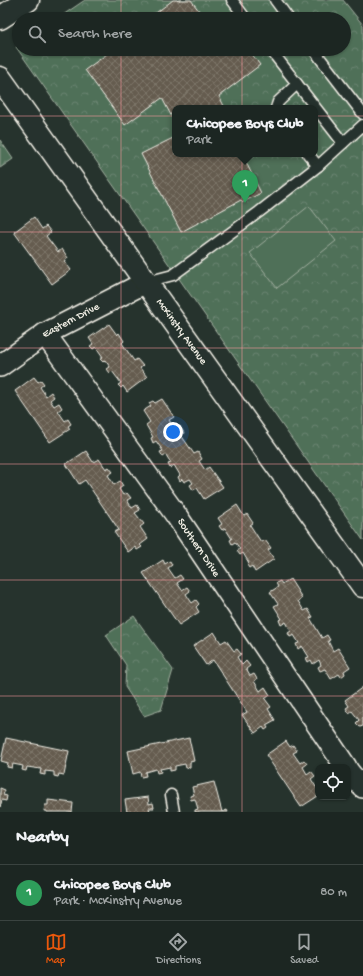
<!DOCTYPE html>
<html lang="en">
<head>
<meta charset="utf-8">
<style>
	body { margin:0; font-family:"Gochi Hand",sans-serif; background:#252e2a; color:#f1f3f6 }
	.controls { position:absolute; right:12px; bottom:12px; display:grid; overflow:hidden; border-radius:8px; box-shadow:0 1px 3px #0004 }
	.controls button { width:36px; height:36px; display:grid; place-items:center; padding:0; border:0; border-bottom:1px solid #3a4340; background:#1c2622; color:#f1f3f6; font:20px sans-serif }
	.you { position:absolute; left:173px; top:432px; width:14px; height:14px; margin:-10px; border:3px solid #fff; border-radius:50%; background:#1a73e8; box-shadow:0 0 0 6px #1a73e833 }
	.badge { display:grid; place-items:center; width:26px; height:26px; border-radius:50%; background:#ea580c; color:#fff; font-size:13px; font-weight:700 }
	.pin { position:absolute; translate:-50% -33px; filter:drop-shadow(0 1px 2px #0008) }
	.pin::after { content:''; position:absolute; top:21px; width:14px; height:12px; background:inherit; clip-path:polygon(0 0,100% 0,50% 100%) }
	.popup { position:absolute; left:172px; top:105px; width:146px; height:52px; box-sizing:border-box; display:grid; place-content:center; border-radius:8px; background:#1c2622; filter:drop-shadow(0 1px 3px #0005); font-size:13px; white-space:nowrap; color:#a0a5a5 }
	.popup b { font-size:15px; color:#f1f3f6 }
	.popup::after { content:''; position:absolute; left:50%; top:100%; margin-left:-8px; border:8px solid transparent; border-top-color:#1c2622 }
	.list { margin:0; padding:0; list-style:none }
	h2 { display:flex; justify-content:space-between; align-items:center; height:52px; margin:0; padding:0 16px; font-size:17px }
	h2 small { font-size:13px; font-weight:400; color:#a0a5a5 }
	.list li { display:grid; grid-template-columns:26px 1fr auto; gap:12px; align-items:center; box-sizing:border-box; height:56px; padding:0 16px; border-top:1px solid #3a4340 }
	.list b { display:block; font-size:15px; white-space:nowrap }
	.list p { margin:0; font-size:13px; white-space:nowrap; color:#a0a5a5 }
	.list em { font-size:13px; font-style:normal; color:#a0a5a5 }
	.icon { flex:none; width:22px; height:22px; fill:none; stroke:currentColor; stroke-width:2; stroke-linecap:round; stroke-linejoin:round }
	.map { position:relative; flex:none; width:363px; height:812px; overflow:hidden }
	.search { position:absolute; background:#1c2622; box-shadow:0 1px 3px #0004; left:12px; right:12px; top:12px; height:44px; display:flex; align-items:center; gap:10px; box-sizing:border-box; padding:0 14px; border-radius:22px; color:#a0a5a5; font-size:15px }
	.sheet { height:108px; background:#1c2622 }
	nav { display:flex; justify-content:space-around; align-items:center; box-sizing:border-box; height:56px; border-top:1px solid #3a4340; background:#1c2622; font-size:11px; color:#a0a5a5 }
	nav a { display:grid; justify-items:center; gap:2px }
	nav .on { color:#ea580c }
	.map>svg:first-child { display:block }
	.forest { fill:url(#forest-firs); stroke:#a2b0a0 }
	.park { fill:url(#park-crowns); stroke:#a2b0a0; fill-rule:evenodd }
	.pitch { fill:#506f59; stroke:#a2b0a0 }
	.building { fill:url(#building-cross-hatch); stroke:#f4f1e8 }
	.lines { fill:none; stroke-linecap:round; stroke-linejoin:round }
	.lane-casing { stroke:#f4f1e8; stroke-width:13 }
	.street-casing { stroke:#f4f1e8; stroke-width:24 }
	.secondary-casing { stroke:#f4f1e8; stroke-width:25 }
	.lane { stroke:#26332d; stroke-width:10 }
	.street { stroke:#26332d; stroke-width:21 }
	.secondary { stroke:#26332d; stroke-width:22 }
	.grid { fill:none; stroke:#ff9aa2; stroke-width:1; stroke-opacity:0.55 }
	.labels { text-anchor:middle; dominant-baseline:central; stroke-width:3; stroke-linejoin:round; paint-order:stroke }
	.street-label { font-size:11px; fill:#f4f1e8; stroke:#26332d }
</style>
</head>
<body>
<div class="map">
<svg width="363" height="812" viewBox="0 0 363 812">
	<defs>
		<pattern id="forest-firs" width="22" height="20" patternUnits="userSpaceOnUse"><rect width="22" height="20" fill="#506f59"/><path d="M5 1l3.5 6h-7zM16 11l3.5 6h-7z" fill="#6a8471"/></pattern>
		<pattern id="park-crowns" width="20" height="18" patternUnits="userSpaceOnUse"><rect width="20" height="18" fill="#506f59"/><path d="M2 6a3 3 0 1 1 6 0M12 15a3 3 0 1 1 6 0" fill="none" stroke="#6a8471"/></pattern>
		<pattern id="building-cross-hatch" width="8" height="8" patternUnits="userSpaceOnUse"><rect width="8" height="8" fill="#655c4f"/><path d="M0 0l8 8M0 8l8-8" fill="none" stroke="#7c7468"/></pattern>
	</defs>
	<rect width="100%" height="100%" fill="#26332d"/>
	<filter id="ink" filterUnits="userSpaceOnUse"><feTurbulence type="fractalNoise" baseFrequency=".025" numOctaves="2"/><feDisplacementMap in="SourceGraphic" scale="8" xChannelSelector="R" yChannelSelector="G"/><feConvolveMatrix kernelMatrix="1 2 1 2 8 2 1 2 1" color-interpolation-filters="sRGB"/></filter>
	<g filter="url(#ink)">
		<path class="forest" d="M0,140L13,159L0,168Z"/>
		<g class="park">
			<path d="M85,0H343L363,25V540L16,47L19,45V49H344V19H57ZM175,108H315V154H175Z"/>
			<path d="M134,616L173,670L161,710L144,716L125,687L126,665L106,635Z"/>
		</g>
		<path class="pitch" d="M309,206L336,241L277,288L250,253Z"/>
		<g class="building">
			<path d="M173,0H177L178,1L180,0H191L205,19H148Z"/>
			<path d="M114,49H227L231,54L237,49H248L260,65L219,96L225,108H175V123L162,98L125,125L85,70Z"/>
			<path d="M175,137V154H242L261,193L243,202L241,200L181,232L141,154Z"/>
			<path d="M34,217L42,229L46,226L51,232L46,236L58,252L62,249L68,258L64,261L71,270L52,284L14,232Z"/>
			<path d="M109,324L117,335L119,333L124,341L122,343L134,361L137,359L143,366L140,368L147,377L127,392L123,386L121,388L118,385L121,383L112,371L110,373L107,369L110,367L105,360L103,362L100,359L103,357L96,347L93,349L90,346L93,344L89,338Z"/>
			<path d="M34,377L38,382L41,380L44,384L40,387L46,396L51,392L54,397L50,400L54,406L59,403L62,408L58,411L65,421L68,419L71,424L68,426L70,429L50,442L15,391Z"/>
			<path d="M162,399L174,417L169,420L175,429L180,426L184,433L181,435L194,454L198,452L202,459L199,461L205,470L209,467L223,487L204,499L197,488L193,490L190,485L193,483L190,479L184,482L182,479L180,481L178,477L180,475L174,465L170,468L168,464L171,463L166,455L163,457L160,452L163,451L156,441L153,443L151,438L153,437L146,425L150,422L143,411L151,406L149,403L153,401L155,403Z"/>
			<path d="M86,451L93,462L99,459L106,469L109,467L113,472L108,475L114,485L120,481L123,486L119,489L123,495L127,493L131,498L127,500L132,508L137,505L140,510L135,513L144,524L140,527L148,539L140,545L142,547L137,550L135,547L128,552L114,532L119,530L85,480L79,484L66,464Z"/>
			<path d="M237,505L244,516L247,514L253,523L250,525L261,542L265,540L271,548L268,550L274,559L255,572L252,566L249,568L247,565L249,563L243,553L240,555L237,551L240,549L235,542L232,544L230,540L232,539L225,528L222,530L219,526L222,524L218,518Z"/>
			<path d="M163,560L165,564L170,561L172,565L168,568L175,578L180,575L183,579L177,583L182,590L187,587L190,591L186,594L192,603L196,600L199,604L196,607L199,612L179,625L143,573Z"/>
			<path d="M290,579L302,598L298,601L304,611L308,609L313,617L310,618L322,638L327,635L330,640L328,641L333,651L338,648L350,667L344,671L345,674L341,677L339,674L331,679L325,669L320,671L318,667L321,665L319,660L313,664L311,660L308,662L306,658L309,657L302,646L298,649L296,644L299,643L294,635L290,637L288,633L291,631L286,622L281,625L279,620L282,619L274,606L278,604L270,592L278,587L276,583L280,581L282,584Z"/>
			<path d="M214,632L221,643L226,640L234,651L237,649L241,654L237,657L242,665L246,661L250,666L246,669L250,676L254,674L257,679L254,681L260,691L265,687L270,695L265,699L271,707L268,709L275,720L266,725L268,728L265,730L263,727L255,733L242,715L247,712L213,660L206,665L193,646Z"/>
			<path d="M363,687V726L360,727L356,723L359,720L352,711L349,713L346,708L349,706L345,700Z"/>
			<path d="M6,738L69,751L64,775L59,774L58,777L54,776V772L45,771V775L40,774L41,769L27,767L26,771L22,770L23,766L13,764L12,768L7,767L8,763L1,761Z"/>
			<path d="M189,738L194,761L190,762V767L186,768L185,764L175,766V770L170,771V767L160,769L161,772L157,773L156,769L145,772L146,776L141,777L140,772L133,774L128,751Z"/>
			<path d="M286,741L290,747L293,745L297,751L293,753L300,763L304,760L307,764L303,767L307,774L311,771L315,776L311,779L316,787L318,786V796L301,807L266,755Z"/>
			<path d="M214,782L222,812L227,810L228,812H195V810L198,809L195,799L191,800L190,796L194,795L192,787Z"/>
			<path d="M0,788L5,790L3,795L7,796L6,801L2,800L0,807Z"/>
			<path d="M148,797L149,804L153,803L154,808H149L150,812H127L125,800Z"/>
			<path d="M48,800L73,803L72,812H47V811H44L45,805H48Z"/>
		</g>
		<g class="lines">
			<g class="lane-casing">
				<g id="lane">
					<path d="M232,0L246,19"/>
					<path d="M275,0L289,19"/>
					<path d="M270,49L343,143"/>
					<path d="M313,49L363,114"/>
					<path d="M276,108L278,102L297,84"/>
					<path d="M308,154L318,166"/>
					<path d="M146,282L173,275L259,212L318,166L363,125"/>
					<path d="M171,795L174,812"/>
				</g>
			</g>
			<g class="street-casing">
				<g id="street">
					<path d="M45,334L176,515L346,767"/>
					<path d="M0,366L45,334L146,282"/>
					<path d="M348,771L352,776L363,787"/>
				</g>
			</g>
			<g class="secondary-casing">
				<g id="secondary">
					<path d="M0,18L28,0"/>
					<path d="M0,78L363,586"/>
				</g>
			</g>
			<use href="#lane" class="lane"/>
			<use href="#street" class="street"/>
			<use href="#secondary" class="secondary"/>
		</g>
	</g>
	<path class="grid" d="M121,0V19M242,0V19M121,49V812M242,49V812M0,116H363M0,232H363M0,348H363M0,464H363M0,580H363M0,696H363"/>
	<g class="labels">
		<g class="street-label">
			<text transform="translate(71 321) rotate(-28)">Eastern Drive</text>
			<text transform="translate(181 332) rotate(54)">McKinstry Avenue</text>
			<text transform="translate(198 548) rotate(56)">Southern Drive</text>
		</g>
	</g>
</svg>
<div class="controls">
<button><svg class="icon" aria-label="locate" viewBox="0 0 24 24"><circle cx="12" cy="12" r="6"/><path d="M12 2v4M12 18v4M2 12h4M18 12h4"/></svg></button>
</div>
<div class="you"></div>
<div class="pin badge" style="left:245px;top:203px;background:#2e9e5b">1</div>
<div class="popup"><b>Chicopee Boys Club</b>Park</div>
<div class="search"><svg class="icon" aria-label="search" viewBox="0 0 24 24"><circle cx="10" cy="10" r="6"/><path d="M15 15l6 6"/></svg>Search here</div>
</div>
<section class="sheet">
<h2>Nearby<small></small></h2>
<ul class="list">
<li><span class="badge" style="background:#2e9e5b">1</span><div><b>Chicopee Boys Club</b><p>Park · McKinstry Avenue</p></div><em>80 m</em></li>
</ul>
</section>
<nav>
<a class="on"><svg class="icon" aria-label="map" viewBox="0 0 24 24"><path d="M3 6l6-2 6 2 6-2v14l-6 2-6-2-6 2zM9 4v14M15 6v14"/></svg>Map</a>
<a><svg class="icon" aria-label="directions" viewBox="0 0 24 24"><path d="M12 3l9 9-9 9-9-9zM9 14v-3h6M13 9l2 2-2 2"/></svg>Directions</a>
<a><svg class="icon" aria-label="saved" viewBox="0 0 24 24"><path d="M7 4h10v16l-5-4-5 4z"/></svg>Saved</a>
</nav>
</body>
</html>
